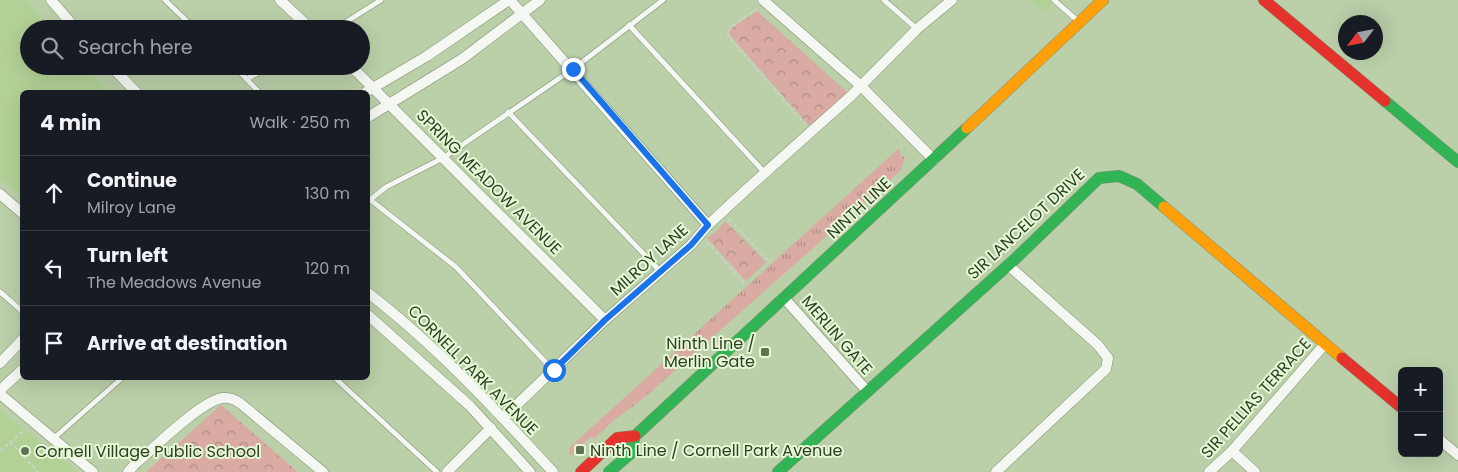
<!DOCTYPE html>
<html lang="en">
<head>
<meta charset="utf-8">
<style>
	body { margin:0; font-family:Poppins,sans-serif; background:#20242c; color:#f1f3f6 }
	.controls { position:absolute; right:15px; bottom:15px; display:grid; overflow:hidden; border-radius:8px; box-shadow:0 5px 20px #0002 }
	.controls button { width:45px; height:45px; display:grid; place-items:center; padding:0; border:0; border-bottom:1px solid #363941; background:#171b24; color:#f1f3f6; font:25px sans-serif }
	.compass { position:absolute; left:1338px; top:15px; width:45px; height:45px; border-radius:50%; background:#171b24; box-shadow:0 5px 20px #0002; rotate:238deg }
	.stop { position:absolute; width:15px; height:15px; margin:-11px; border:4px solid #1a73e8; border-radius:50%; background:#fff }
	.stop.end { background:#1a73e8; border-color:#fff; box-shadow:0 1px 5px #0008 }
	.list { margin:0; padding:0; list-style:none }
	h2 { display:flex; justify-content:space-between; align-items:center; height:65px; margin:0; padding:0 20px; font-size:21px }
	h2 small { font-size:16px; font-weight:400; color:#9ea1a6 }
	.list li { display:grid; grid-template-columns:32px 1fr auto; gap:15px; align-items:center; box-sizing:border-box; height:75px; padding:0 20px; border-top:1px solid #363941 }
	.list b { display:block; font-size:19px; white-space:nowrap }
	.list p { margin:0; font-size:16px; white-space:nowrap; color:#9ea1a6 }
	.list em { font-size:16px; font-style:normal; color:#9ea1a6 }
	.icon { flex:none; width:28px; height:28px; fill:none; stroke:currentColor; stroke-width:2; stroke-linecap:round; stroke-linejoin:round }
	.map { position:relative; flex:none; width:1458px; height:472px; overflow:hidden }
	.search { position:absolute; background:#171b24; box-shadow:0 5px 20px #0002; left:20px; top:20px; width:350px; height:55px; display:flex; align-items:center; gap:12px; box-sizing:border-box; padding:0 18px; border-radius:28px; color:#9ea1a6; font-size:19px }
	.panel { position:absolute; background:#171b24; box-shadow:0 5px 20px #0002; left:20px; top:90px; width:350px; height:290px; border-radius:8px }
	.map>svg:first-child { display:block }
	.built { fill:#b2d196 }
	.grass { fill:url(#grass-tufts) }
	.park { fill:url(#park-crowns) }
	.lines { fill:none; stroke-linecap:round; stroke-linejoin:round }
	.lane-casing { stroke:#7e8e70; stroke-width:6 }
	.street-casing { stroke:#7e8e70; stroke-width:11 }
	.fast-casing { stroke:#7e8e70; stroke-width:12 }
	.slow-casing { stroke:#7e8e70; stroke-width:12 }
	.jam-casing { stroke:#7e8e70; stroke-width:12 }
	.path { stroke:#ccd2c7; stroke-width:2; stroke-dasharray:4 2.5; stroke-linecap:butt }
	.lane { stroke:#f5f8f2; stroke-width:5 }
	.street { stroke:#f5f8f2; stroke-width:10 }
	.fast { stroke:#30b455; stroke-width:11 }
	.slow { stroke:#ff9f0a; stroke-width:11 }
	.jam { stroke:#e5322d; stroke-width:11 }
	.route { stroke:#1a73e8; stroke-width:6 }
	.poi-dot { fill:#617152; stroke:#e6f9d6; stroke-width:2 }
	.labels { text-anchor:middle; dominant-baseline:central; stroke-width:4; stroke-linejoin:round; paint-order:stroke }
	.street-label { font-size:16px; fill:#303e23; stroke:#e6f9d6 }
	.poi-label { font-size:16px; fill:#303e23; stroke:#e6f9d6; text-anchor:start }
</style>
</head>
<body>
<div class="map">
<svg width="1458" height="472" viewBox="0 0 1458 472">
	<defs>
		<pattern id="grass-tufts" width="24" height="20" patternUnits="userSpaceOnUse" patternTransform="scale(1.25)"><rect width="24" height="20" fill="#d9aba2"/><path d="M3 7l-1-3M5 7V3M7 7l1-3M15 17l-1-3M17 17v-4M19 17l1-3" fill="none" stroke="#b08d84"/></pattern>
		<pattern id="park-crowns" width="20" height="18" patternUnits="userSpaceOnUse" patternTransform="scale(1.25)"><rect width="20" height="18" fill="#d9aba2"/><path d="M2 6a3 3 0 1 1 6 0M12 15a3 3 0 1 1 6 0" fill="none" stroke="#b08d84"/></pattern>
	</defs>
	<rect width="100%" height="100%" fill="#bbcfa9"/>
	<g class="built">
		<path d="M0,0H27L49,29H29V66H84L109,92H22V197L0,179Z"/>
		<path d="M1030,0H1057L1044,12Z"/>
		<path d="M0,410L25,430L77,472H0Z"/>
	</g>
	<path class="grass" d="M899,148L901,156L905,157L901,170L644,398L614,420L594,439L591,437L579,447L580,449L570,456L569,448Z"/>
	<g class="park">
		<path d="M757,11L848,93L810,127L730,35V29Z"/>
		<path d="M725,221L766,262L746,281L707,238L717,231Z"/>
		<path d="M221,405L298,472H146Z"/>
	</g>
	<g class="lines">
		<g class="lane-casing">
			<g id="lane">
				<path d="M165,0L195,29"/>
				<path d="M884,0L917,29"/>
				<path d="M1054,0L1078,21"/>
				<path d="M629,25L765,173"/>
				<path d="M335,29L381,0"/>
				<path d="M234,66L259,92"/>
				<path d="M247,79L270,66"/>
				<path d="M508,112L660,271"/>
				<path d="M368,198L456,267L553,370"/>
				<path d="M370,200L386,187L443,158L573,69L663,0"/>
				<path d="M0,292L22,311"/>
				<path d="M335,378L437,472"/>
				<path d="M54,438L122,378"/>
			</g>
		</g>
		<g class="street-casing">
			<g id="street">
				<path d="M51,0L76,29"/>
				<path d="M280,0L311,29"/>
				<path d="M510,0L708,225"/>
				<path d="M763,0L861,86L934,160"/>
				<path d="M111,66L136,92"/>
				<path d="M351,66L605,320"/>
				<path d="M366,92L427,56L509,0"/>
				<path d="M368,117L462,59L540,0"/>
				<path d="M0,194L22,213"/>
				<path d="M368,293C436,345 495,409 553,472"/>
				<path d="M785,299L867,391"/>
				<path d="M368,315L470,406L530,472"/>
				<path d="M0,363L22,340"/>
				<path d="M0,390L22,370"/>
				<path d="M0,394L93,472"/>
				<path d="M503,418L605,320L691,245L708,225L748,188L851,96L917,29L952,0"/>
				<path d="M1439,439L1458,455"/>
				<path d="M1232,451L1255,472"/>
				<path d="M128,472L135,464C154,448 200,402 222,398C229,397 234,399 240,403L323,472"/>
				<path d="M447,472L491,428"/>
				<path d="M996,472L1106,369L1108,358L1098,345L1008,265"/>
				<path d="M1209,472L1232,451L1325,344"/>
			</g>
		</g>
		<g class="fast-casing">
			<g id="fast">
				<path d="M1385,101L1458,162"/>
				<path d="M609,472L630,454L635,436L967,128"/>
				<path d="M778,472L1015,259L1099,178L1119,176L1137,184L1164,207"/>
			</g>
		</g>
		<g class="slow-casing">
			<g id="slow">
				<path d="M967,128L1103,0"/>
				<path d="M1164,207L1342,358"/>
			</g>
		</g>
		<g class="jam-casing">
			<g id="jam">
				<path d="M1264,0L1385,101"/>
				<path d="M1342,358L1402,408"/>
				<path d="M581,472L617,438L635,436"/>
			</g>
		</g>
		<g class="path">
			<path d="M757,9L730,28L728,32V36L805,124"/>
			<path d="M729,219L770,262"/>
			<path d="M707,242L746,285"/>
			<path d="M10,442L38,472"/>
			<path d="M0,451L25,430"/>
		</g>
		<use href="#lane" class="lane"/>
		<use href="#street" class="street"/>
		<use href="#fast" class="fast"/>
		<use href="#slow" class="slow"/>
		<use href="#jam" class="jam"/>
	</g>
	<g class="lines">
		<path class="route" d="M554,370L605,320L691,245L708,225L573,69"/>
	</g>
	<g class="poi-dot">
		<rect x="760" y="347" width="10" height="10" rx="2.5"/>
		<rect x="575" y="445" width="10" height="10" rx="2.5"/>
		<circle cx="25" cy="451" r="5"/>
	</g>
	<g class="labels">
		<g class="street-label">
			<text transform="translate(489 182) rotate(45)">SPRING MEADOW AVENUE</text>
			<text transform="translate(859 208) rotate(-43)">NINTH LINE</text>
			<text transform="translate(1026 224) rotate(-43)">SIR LANCELOT DRIVE</text>
			<text transform="translate(649 260) rotate(-42)">MILROY LANE</text>
			<text transform="translate(837 335) rotate(49)">MERLIN GATE</text>
			<text transform="translate(473 370) rotate(45)">CORNELL PARK AVENUE</text>
			<text transform="translate(1256 398) rotate(-48)">SIR PELLIAS TERRACE</text>
		</g>
		<g class="poi-label">
			<text x="755" y="343" text-anchor="end">Ninth Line /<tspan x="755" dy="18">Merlin Gate</tspan></text>
			<text x="590" y="450">Ninth Line / Cornell Park Avenue</text>
			<text x="35" y="451">Cornell Village Public School</text>
		</g>
	</g>
</svg>
<div class="controls">
<button>+</button>
<button>−</button>
</div>
<svg class="compass" viewBox="-18 -18 36 36"><path d="M0-13l5 13h-10z" fill="#e53935"/><path d="M0 13l5-13h-10z" fill="#9ea1a6"/></svg>
<div class="stop" style="left:554px;top:370px"></div>
<div class="stop end" style="left:573px;top:69px"></div>
<div class="search"><svg class="icon" aria-label="search" viewBox="0 0 24 24"><circle cx="10" cy="10" r="6"/><path d="M15 15l6 6"/></svg>Search here</div>
<section class="panel">
<h2>4 min<small>Walk · 250 m</small></h2>
<ul class="list">
<li><svg class="icon" aria-label="ahead" viewBox="0 0 24 24"><path d="M12 20V5M6 11l6-6 6 6"/></svg><div><b>Continue</b><p>Milroy Lane</p></div><em>130 m</em></li>
<li><svg class="icon" aria-label="left" viewBox="0 0 24 24"><path d="M17 20v-9H6M10 6l-5 5 5 5"/></svg><div><b>Turn left</b><p>The Meadows Avenue</p></div><em>120 m</em></li>
<li><svg class="icon" aria-label="arrive" viewBox="0 0 24 24"><path d="M6 21V4h12l-3 4 3 4H6"/></svg><div><b>Arrive at destination</b></div></li>
</ul>
</section>
</div>
</body>
</html>
